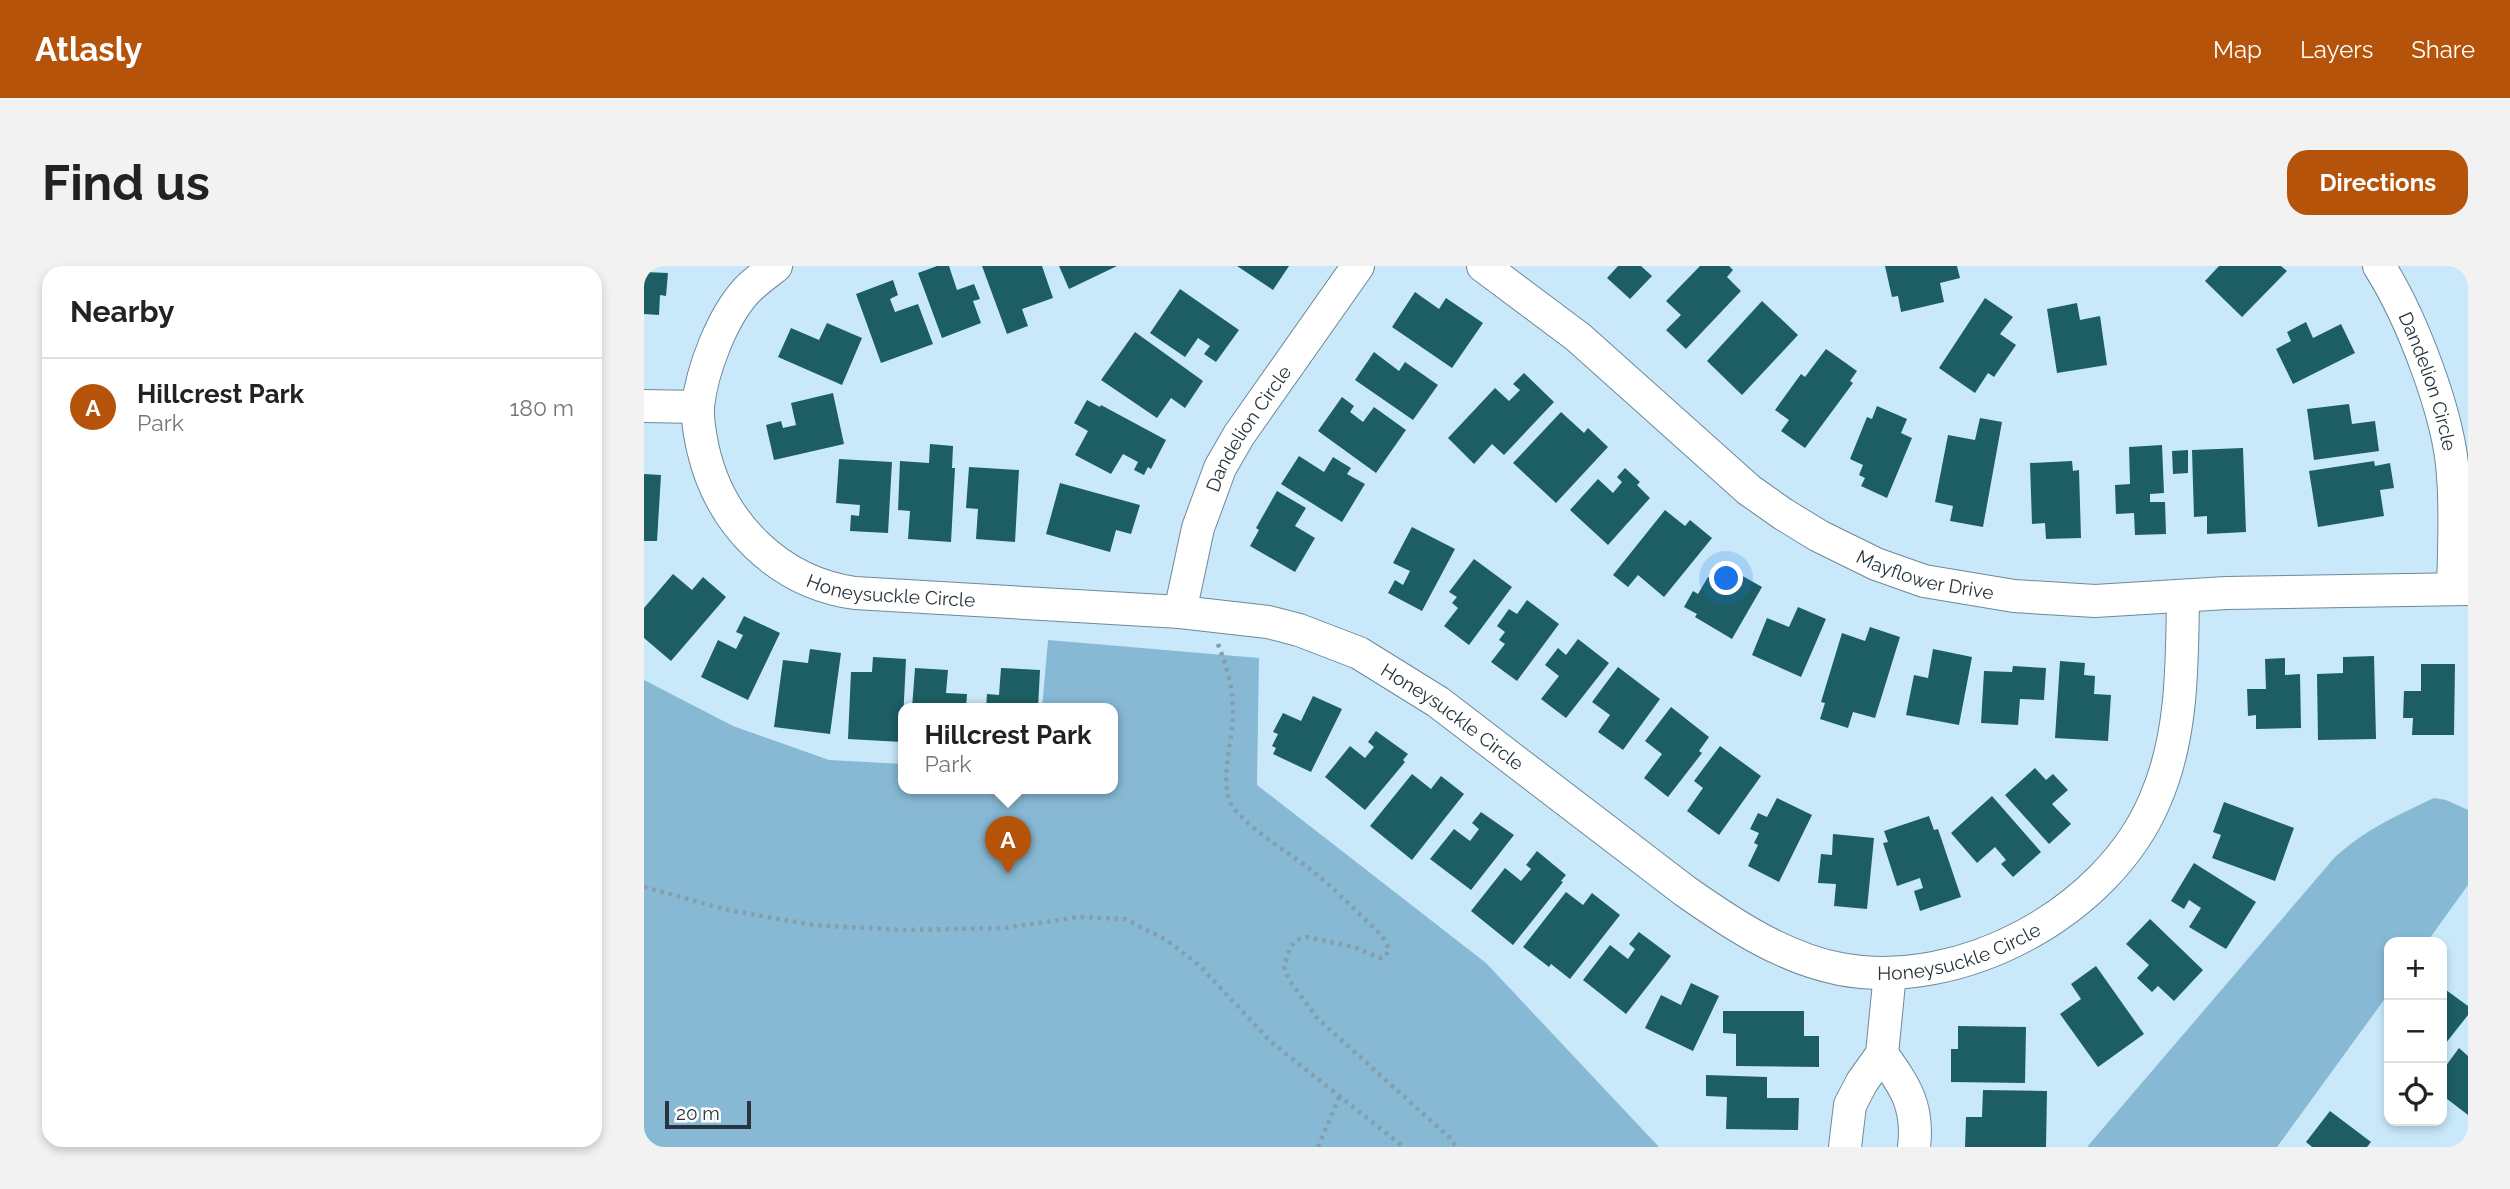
<!DOCTYPE html>
<html lang="en">
<head>
<meta charset="utf-8">
<style>
	body { margin:0; font-family:Raleway,sans-serif; background:#f2f2f2; color:#222 }
	.controls { position:absolute; right:21px; bottom:21px; display:grid; overflow:hidden; border-radius:14px; box-shadow:0 4px 10px #0003 }
	.controls button { width:63px; height:63px; display:grid; place-items:center; padding:0; border:0; border-bottom:2px solid #e0e0e0; background:#fff; color:#222; font:35px sans-serif }
	.scale { position:absolute; left:21px; bottom:18px; width:86px; box-sizing:border-box; padding-left:7px; border:4px solid #28343b; border-top:0; font-size:19px; line-height:24px; white-space:nowrap; color:#28343b; -webkit-text-stroke:5px #fff; paint-order:stroke }
	.you { position:absolute; left:1083px; top:313px; width:24px; height:24px; margin:-18px; border:5px solid #fff; border-radius:50%; background:#1a73e8; box-shadow:0 0 0 10px #1a73e833 }
	.badge { display:grid; place-items:center; width:46px; height:46px; border-radius:50%; background:#b45309; color:#fff; font-size:23px; font-weight:700 }
	.pin { position:absolute; translate:-50% -58px; filter:drop-shadow(0 2px 4px #0008) }
	.pin::after { content:''; position:absolute; top:37px; width:24px; height:21px; background:inherit; clip-path:polygon(0 0,100% 0,50% 100%) }
	.popup { position:absolute; left:254px; top:437px; width:220px; height:91px; box-sizing:border-box; display:grid; place-content:center; border-radius:14px; background:#fff; filter:drop-shadow(0 2px 5px #0005); font-size:23px; white-space:nowrap; color:#767676 }
	.popup b { font-size:26px; color:#222 }
	.popup::after { content:''; position:absolute; left:50%; top:100%; margin-left:-14px; border:14px solid transparent; border-top-color:#fff }
	.list { margin:0; padding:0; list-style:none }
	h2 { display:flex; justify-content:space-between; align-items:center; height:91px; margin:0; padding:0 28px; font-size:30px }
	h2 small { font-size:23px; font-weight:400; color:#767676 }
	.list li { display:grid; grid-template-columns:46px 1fr auto; gap:21px; align-items:center; box-sizing:border-box; height:98px; padding:0 28px; border-top:2px solid #e0e0e0 }
	.list b { display:block; font-size:26px; white-space:nowrap }
	.list p { margin:0; font-size:23px; white-space:nowrap; color:#767676 }
	.list em { font-size:23px; font-style:normal; color:#767676 }
	.icon { flex:none; width:38px; height:38px; fill:none; stroke:currentColor; stroke-width:2; stroke-linecap:round; stroke-linejoin:round }
	.map { position:relative; flex:none; width:1824px; height:881px; overflow:hidden; border-radius:21px }
	header { display:flex; align-items:center; gap:42px; box-sizing:border-box; height:98px; padding:0 35px; background:#b45309; color:#fff }
	header strong { font-size:33px }
	nav { display:flex; gap:38px; margin-inline-start:auto; font-size:24px }
	.intro { display:flex; align-items:center; justify-content:space-between; box-sizing:border-box; height:168px; padding:0 42px }
	h1 { margin:0; font-size:49px }
	.button { padding:18px 32px; border-radius:21px; background:#b45309; color:#fff; font-size:24px; font-weight:700 }
	main { display:flex; gap:42px; padding:0 42px }
	aside { flex:1; background:#fff; border-radius:21px; box-shadow:0 4px 10px #0003 }
	.map>svg:first-child { display:block }
	.green { fill:#87b9d5 }
	.building { fill:#1c5e63 }
	.lines { fill:none; stroke-linecap:round; stroke-linejoin:round }
	.street-casing { stroke:#6c8999; stroke-width:34 }
	.path { stroke:#869dab; stroke-width:4.5; stroke-dasharray:3.5 5; stroke-linecap:butt }
	.street { stroke:#fff; stroke-width:32 }
	.labels { text-anchor:middle; dominant-baseline:central; stroke-width:7; stroke-linejoin:round; paint-order:stroke }
	.street-label { font-size:19px; fill:#28343b; stroke:#fff }
</style>
</head>
<body>
<header>
<strong>Atlasly</strong>
<nav><a>Map</a><a>Layers</a><a>Share</a></nav>
</header>
<div class="intro"><h1>Find us</h1><a class="button">Directions</a></div>
<main>
<aside>
<h2>Nearby<small></small></h2>
<ul class="list">
<li><span class="badge">A</span><div><b>Hillcrest Park</b><p>Park</p></div><em>180 m</em></li>
</ul>
</aside>
<div class="map">
<svg width="1824" height="881" viewBox="0 0 1824 881">
	<rect width="100%" height="100%" fill="#c9e9fb"/>
	<g class="green">
		<path d="M404,374L615,392L613,519L842,697L1015,881H0V414L89,460L185,494L259,498V522H469V442H398Z"/>
		<path d="M1790,532L1802,534L1824,544V619L1783,676H1745V727L1633,881H1443L1691,591C1722,563 1752,550 1790,532Z"/>
	</g>
	<g class="building">
		<path d="M293,0H305L313,24L330,18L336,33L329,35L337,57L298,72L274,7Z"/>
		<path d="M338,0H398L409,32L378,43L384,60L363,68Z"/>
		<path d="M415,0H473L425,23Z"/>
		<path d="M593,0H645L629,24Z"/>
		<path d="M974,0H997L1008,10L986,33L963,12Z"/>
		<path d="M1056,0H1085L1089,4L1083,11L1097,25L1042,83L1022,64L1037,49L1022,35Z"/>
		<path d="M1241,0H1313L1316,12L1296,17L1300,36L1257,46L1254,30L1248,31Z"/>
		<path d="M1575,0H1637L1643,5L1598,51L1561,15Z"/>
		<path d="M0,6L24,7L22,30L16,29L15,49L0,48Z"/>
		<path d="M249,14L254,29L246,33L251,46L274,38L289,78L237,97L212,28Z"/>
		<path d="M536,23L595,64L572,96L560,88L566,80L554,72L541,91L506,67Z"/>
		<path d="M771,26L795,43L802,32L839,57L808,102L748,61Z"/>
		<path d="M1341,32L1369,51L1356,68L1372,79L1350,111L1344,107L1331,127L1295,102Z"/>
		<path d="M1118,35L1154,69L1098,129L1063,95Z"/>
		<path d="M1433,37L1436,54L1456,50L1463,99L1413,107L1403,43Z"/>
		<path d="M1662,56L1669,72L1697,58L1711,87L1649,118L1632,83L1647,75L1643,66Z"/>
		<path d="M183,57L218,72L198,119L134,91L147,62L175,74Z"/>
		<path d="M491,66L559,115L541,142L527,132L513,152L457,114Z"/>
		<path d="M1182,83L1213,105L1206,115L1209,117L1161,182L1137,165L1145,154L1131,144L1157,108L1161,111Z"/>
		<path d="M730,86L755,105L761,96L794,119L769,154L711,114Z"/>
		<path d="M880,107L910,136L860,189L848,178L830,198L804,172L851,122L865,135L876,124L869,118Z"/>
		<path d="M189,127L200,178L130,194L122,159L137,155L139,162L152,159L147,137Z"/>
		<path d="M698,131L710,140L706,146L719,156L730,141L762,164L732,207L674,165Z"/>
		<path d="M443,134L456,141L457,139L522,174L507,203L504,201L500,209L490,204L494,196L479,188L467,208L431,189L444,165L430,157Z"/>
		<path d="M1705,138L1708,158L1731,155L1735,185L1670,194L1663,143Z"/>
		<path d="M1233,140L1263,153L1257,167L1268,172L1243,232L1217,220L1221,212L1215,209L1219,199L1206,193L1223,151L1228,153Z"/>
		<path d="M917,146L940,167L944,162L964,181L912,237L869,197Z"/>
		<path d="M1336,152L1358,156L1339,261L1306,255L1309,240L1291,236L1304,169L1331,174Z"/>
		<path d="M286,178L309,180L308,202H311L307,276L264,273L266,245L254,244L256,195L285,197Z"/>
		<path d="M1518,179L1520,227L1506,228V236H1521L1522,268L1491,269L1490,247L1472,248L1471,219L1486,218L1485,181Z"/>
		<path d="M1599,182L1602,266L1563,268V250L1550,251L1548,184Z"/>
		<path d="M1544,184V207L1529,208L1528,185Z"/>
		<path d="M655,190L680,206L689,191L707,202L703,208L721,218L698,256L637,218Z"/>
		<path d="M195,193L248,196L244,267L206,265L207,249L215,250L216,239L192,237Z"/>
		<path d="M1428,195L1429,205L1435,204L1437,272L1402,273L1401,257L1388,258L1386,197Z"/>
		<path d="M1730,195L1731,200L1746,197L1750,222L1736,224L1740,250L1674,261L1665,205Z"/>
		<path d="M325,201L375,204L371,276L332,273L334,243L322,242Z"/>
		<path d="M981,202L996,216L993,219L1006,232L964,279L926,244L954,213L969,227L978,216L973,211Z"/>
		<path d="M0,208L17,209L13,275H0Z"/>
		<path d="M416,217L496,239L487,268L472,264L466,286L402,268Z"/>
		<path d="M633,225L662,242L651,260L671,272L651,306L606,280L615,264L612,262Z"/>
		<path d="M1021,244L1041,260L1046,254L1068,272L1020,331L994,309L984,321L969,309Z"/>
		<path d="M768,261L811,283L778,345L744,327L751,314L759,319L766,305L749,297Z"/>
		<path d="M830,293L868,321L825,379L800,360L814,342L808,337L813,331L805,326Z"/>
		<path d="M1088,304L1118,321L1088,373L1051,351L1053,348L1040,341L1049,325L1054,328L1064,311L1079,320Z"/>
		<path d="M29,308L48,324L59,311L82,331L27,395L0,372V342Z"/>
		<path d="M883,334L915,358L873,415L847,396L861,378L855,374L861,366L853,360L865,343L873,348Z"/>
		<path d="M1154,341L1182,353L1157,411L1108,389L1123,352L1145,361Z"/>
		<path d="M100,350L136,367L104,434L57,411L74,374L92,383L99,369L92,366Z"/>
		<path d="M1226,361L1256,371L1231,452L1209,446L1204,462L1176,453L1181,437L1177,436L1198,367L1221,375Z"/>
		<path d="M934,373L965,397L922,452L897,433L915,410L901,399L914,382L922,389Z"/>
		<path d="M166,383L197,387L186,468L130,461L139,394L164,397Z"/>
		<path d="M1289,383L1328,391L1315,459L1262,449L1270,409L1284,412Z"/>
		<path d="M1730,390L1732,473L1674,474L1673,408L1699,407V391Z"/>
		<path d="M229,391L262,393L258,476L204,473L207,406H228Z"/>
		<path d="M1641,392V409L1656,408L1657,462L1612,463V449L1604,450L1603,423H1622L1621,393Z"/>
		<path d="M1416,395L1441,397L1440,409L1451,410L1450,428L1467,429L1464,475L1411,472Z"/>
		<path d="M1777,398H1811L1810,469H1768L1769,452H1759L1760,425H1777Z"/>
		<path d="M1369,400L1402,402L1400,434L1376,433L1374,459L1337,457L1340,405L1368,406Z"/>
		<path d="M974,401L1016,433L979,484L954,466L966,449L948,436Z"/>
		<path d="M271,402L304,404L302,427L323,428L322,442H268Z"/>
		<path d="M357,402L396,404L394,442H342L343,428L355,429Z"/>
		<path d="M669,430L698,443L667,506L629,488L632,482L628,480L634,468L629,466L639,447L657,455Z"/>
		<path d="M1027,441L1065,471L1055,485L1058,487L1024,531L1000,512L1018,488L1001,475Z"/>
		<path d="M732,465L764,488L759,494L761,496L721,544L681,511L706,480L721,492L730,481L724,476Z"/>
		<path d="M1076,480L1117,510L1075,569L1043,545L1059,522L1050,515Z"/>
		<path d="M1391,502L1402,514L1409,508L1424,524L1408,538L1427,558L1405,578L1361,529Z"/>
		<path d="M768,508L787,523L797,510L820,528L768,594L726,560Z"/>
		<path d="M1348,530L1397,586L1369,611L1357,598L1362,594L1351,581L1333,597L1307,567Z"/>
		<path d="M1133,532L1168,549L1135,616L1104,600L1114,579L1110,577L1115,567L1106,563L1114,547L1123,551Z"/>
		<path d="M1580,536L1650,562L1631,615L1568,592L1577,569L1569,566Z"/>
		<path d="M837,546L870,569L827,624L786,593L810,563L826,575L835,563L828,557Z"/>
		<path d="M1285,550L1290,564L1294,563L1317,631L1276,645L1270,625L1279,622L1276,612L1253,620L1239,577L1244,576L1240,565Z"/>
		<path d="M1189,568L1230,572L1223,643L1190,640L1192,618L1174,617L1177,588L1188,589Z"/>
		<path d="M893,585L922,609L917,615L919,616L869,679L827,645L861,602L877,615L887,603L882,599Z"/>
		<path d="M1550,597L1612,636L1582,683L1545,661L1557,642L1545,634L1540,643L1527,635Z"/>
		<path d="M922,626L939,639L948,627L976,649L926,713L907,698L905,701L879,681Z"/>
		<path d="M1506,653L1559,704L1530,735L1514,720L1508,726L1493,712L1505,699L1482,678Z"/>
		<path d="M995,666L1027,690L982,748L939,714L966,679L984,693L991,683L985,678Z"/>
		<path d="M1452,700L1500,768L1454,801L1416,748L1437,733L1427,718Z"/>
		<path d="M1047,717L1075,730L1049,785L1001,762L1017,729L1037,739Z"/>
		<path d="M1802,724L1824,740V749L1798,782V730Z"/>
		<path d="M1079,745H1160V770H1175V801L1092,800V768L1079,767Z"/>
		<path d="M1314,760L1382,761L1381,817L1307,816V783H1314Z"/>
		<path d="M1815,782L1824,790V849L1798,829V805Z"/>
		<path d="M1062,809L1123,811V832H1155L1154,864L1082,863L1083,831L1062,830Z"/>
		<path d="M1339,824L1403,825L1402,881H1321L1322,851H1338Z"/>
		<path d="M1686,845L1727,876L1723,881H1668L1662,876Z"/>
	</g>
	<g class="lines">
		<g class="street-casing">
			<g id="street">
				<path id="s1" d="M132,0C122,8 112,15 103,24C78,51 58,104 54,140C53,155 56,169 59,183C76,258 134,316 211,327L536,346L624,356L655,364L715,387L794,436L1041,625C1088,658 1139,692 1196,703C1317,726 1464,646 1511,534C1539,470 1538,398 1539,330"/>
				<path id="s2" d="M839,0L934,71L1105,224L1139,248L1175,270L1232,298L1280,315L1370,330L1451,335L1582,327L1824,323"/>
				<path id="s3" d="M1735,0C1767,50 1806,150 1809,210C1812,247 1810,285 1809,322"/>
				<path d="M0,140L54,141"/>
				<path id="s4" d="M536,346L554,262L576,202L595,169L714,0"/>
				<path d="M1238,788C1261,820 1275,840 1270,881"/>
				<path d="M1201,881L1206,839L1218,816L1238,788L1246,707"/>
			</g>
		</g>
		<g class="path">
			<path d="M574,378C582,399 588,418 589,440C590,470 578,501 584,531C588,554 656,593 676,611C697,630 718,650 738,670L745,682L742,690L736,692L710,681L663,671L653,674L646,681L640,701L645,714L674,753L806,872L812,881"/>
			<path d="M0,621L84,644L169,659L259,664L360,662L435,651L481,653L524,675L558,702L627,776L760,881"/>
			<path d="M674,881L696,829"/>
		</g>
		<use href="#street" class="street"/>
	</g>
	<g class="labels">
		<g class="street-label">
			<text stroke="none"><textPath href="#s3" startOffset="126">Dandelion Circle</textPath></text>
			<text stroke="none"><textPath href="#s4" startOffset="198">Dandelion Circle</textPath></text>
			<text stroke="none"><textPath href="#s2" startOffset="546">Mayflower Drive</textPath></text>
			<text stroke="none"><textPath href="#s1" startOffset="467">Honeysuckle Circle</textPath></text>
			<text stroke="none"><textPath href="#s1" startOffset="1055">Honeysuckle Circle</textPath></text>
			<text stroke="none"><textPath href="#s1" startOffset="1643">Honeysuckle Circle</textPath></text>
		</g>
	</g>
</svg>
<div class="controls">
<button>+</button>
<button>−</button>
<button><svg class="icon" aria-label="locate" viewBox="0 0 24 24"><circle cx="12" cy="12" r="6"/><path d="M12 2v4M12 18v4M2 12h4M18 12h4"/></svg></button>
</div>
<div class="scale">20 m</div>
<div class="you"></div>
<div class="pin badge" style="left:364px;top:608px">A</div>
<div class="popup"><b>Hillcrest Park</b>Park</div>
</div>
</main>
</body>
</html>
